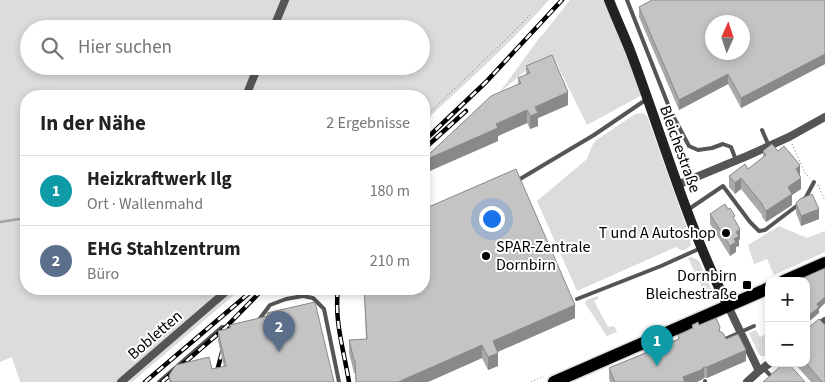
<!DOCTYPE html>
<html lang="de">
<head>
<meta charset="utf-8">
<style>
	body { margin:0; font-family:"Source Sans 3",sans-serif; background:#f2f2f2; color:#222 }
	.controls { position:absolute; right:15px; bottom:15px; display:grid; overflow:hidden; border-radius:10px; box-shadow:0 2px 8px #0003 }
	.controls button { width:45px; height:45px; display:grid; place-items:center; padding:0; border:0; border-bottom:1px solid #e0e0e0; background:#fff; color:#222; font:25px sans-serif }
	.compass { position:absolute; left:705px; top:15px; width:45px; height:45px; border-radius:50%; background:#fff; box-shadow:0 2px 8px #0003; rotate:3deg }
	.you { position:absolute; left:491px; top:218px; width:18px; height:18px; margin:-12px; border:4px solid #fff; border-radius:50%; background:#1a73e8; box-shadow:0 0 0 8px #1a73e833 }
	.badge { display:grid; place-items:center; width:32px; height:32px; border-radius:50%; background:#2563eb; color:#fff; font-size:16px; font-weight:700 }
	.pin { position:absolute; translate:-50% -41px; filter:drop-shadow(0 1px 2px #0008) }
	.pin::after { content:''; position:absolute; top:26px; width:18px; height:15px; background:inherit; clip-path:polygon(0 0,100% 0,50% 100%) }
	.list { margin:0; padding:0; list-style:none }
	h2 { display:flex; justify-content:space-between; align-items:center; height:65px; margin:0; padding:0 20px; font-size:21px }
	h2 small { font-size:16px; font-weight:400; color:#767676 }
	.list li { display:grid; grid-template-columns:32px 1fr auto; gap:15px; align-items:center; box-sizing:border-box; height:70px; padding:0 20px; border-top:1px solid #e0e0e0 }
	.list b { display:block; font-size:19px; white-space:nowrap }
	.list p { margin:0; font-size:16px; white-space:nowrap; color:#767676 }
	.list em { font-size:16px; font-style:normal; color:#767676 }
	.icon { flex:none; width:28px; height:28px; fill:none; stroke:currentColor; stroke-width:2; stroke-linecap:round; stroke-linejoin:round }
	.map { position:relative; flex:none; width:825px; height:382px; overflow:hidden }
	.search { position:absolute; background:#fff; box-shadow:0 2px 8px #0003; left:20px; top:20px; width:410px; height:55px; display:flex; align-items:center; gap:12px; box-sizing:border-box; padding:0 18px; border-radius:28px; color:#767676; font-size:19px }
	.panel { position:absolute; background:#fff; box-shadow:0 2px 8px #0003; left:20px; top:90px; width:410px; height:205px; border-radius:20px }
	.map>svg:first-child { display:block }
	.green { fill:#dcdcdc; fill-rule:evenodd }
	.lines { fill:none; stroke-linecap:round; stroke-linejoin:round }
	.stream { stroke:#a3a3a3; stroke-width:2.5 }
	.primary-casing { stroke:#dbdbdb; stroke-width:15 }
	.path { stroke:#777; stroke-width:1; stroke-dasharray:1 2.5; stroke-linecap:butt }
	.service { stroke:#555; stroke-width:4 }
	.minor { stroke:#555; stroke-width:8 }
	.secondary { stroke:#222; stroke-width:10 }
	.primary { stroke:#000; stroke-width:12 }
	.rail-casing { stroke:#000; stroke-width:4.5 }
	.rail { stroke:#fff; stroke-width:2.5; stroke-dasharray:8; stroke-linecap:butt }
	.wall { fill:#a9a9a9 }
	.shaded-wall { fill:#898989 }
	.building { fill:#c4c4c4; stroke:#898989; fill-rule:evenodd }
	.poi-dot { fill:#000; stroke:#fff; stroke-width:2 }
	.labels { text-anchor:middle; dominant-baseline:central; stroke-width:4; stroke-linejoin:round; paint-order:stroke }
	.street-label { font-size:16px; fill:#000; stroke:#fff }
	.poi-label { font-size:16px; fill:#000; stroke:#fff; text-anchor:end }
</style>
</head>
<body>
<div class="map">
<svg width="825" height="382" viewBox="0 0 825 382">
	<rect width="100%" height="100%" fill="#fff"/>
	<g class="green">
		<path d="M0,0H549C510,44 466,83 424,122V96H26V289H241L132,382H20L12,357L0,362ZM29,29H421V66H29Z"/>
		<path d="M570,0H608L642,95L587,125L556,62L547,58L540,59L499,93L540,37L545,32Z"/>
		<path d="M642,113L647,116L690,237L691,245L685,250H680L676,247L577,291L537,201L587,159L592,146L595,141L635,114Z"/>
		<path d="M779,226L807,238L825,231V252L774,275L767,259L754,264L748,245Z"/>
		<path d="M692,257L699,261L712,291L710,294L705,293L702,288L688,258Z"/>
		<path d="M597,296L599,298L594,301L608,327L614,326L617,332L607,336L606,335L585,303L587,300Z"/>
		<path d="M756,330L760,337L769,333V356H761L758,353L749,333Z"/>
	</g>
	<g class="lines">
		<path class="stream" d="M0,222L26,218"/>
		<g class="primary-casing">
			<g id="primary">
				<path d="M784,281L825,263"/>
				<path d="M554,382L769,288"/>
			</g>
		</g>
		<g class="path">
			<path d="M424,118L503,42L530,15"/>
			<path d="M792,144L805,173L810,178"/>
			<path d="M681,167L688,172"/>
			<path d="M818,185L825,201"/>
			<path d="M700,298L710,300"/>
			<path d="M531,382L544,376"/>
		</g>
		<g class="service">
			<path d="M627,0L671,112L689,146L698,150L712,148L723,144L731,147L736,160"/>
			<path d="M762,130L769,146"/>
			<path d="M520,179L594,135L647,99"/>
			<path d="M803,200L806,197L814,182"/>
			<path d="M689,209L723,186L750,222L759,231L765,230L798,205"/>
			<path d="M577,299L661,266L701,248"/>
			<path d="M258,321L270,305L286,299L303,296L313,298L324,309L339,382"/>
			<path d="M723,340L754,326"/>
			<path d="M763,368L774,379"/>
			<path d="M705,381V382"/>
			<path d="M159,382L222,327H226L230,330L233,329"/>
		</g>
		<g class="minor">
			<path d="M273,29L285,0"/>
			<path d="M246,96L258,66"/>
			<path d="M677,185L747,156L789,137L825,117"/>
			<path d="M728,306L759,371"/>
			<path d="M806,335L825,321"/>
			<path d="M121,382L229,289"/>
			<path d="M747,382L759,371L770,363"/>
		</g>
		<path class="secondary" d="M609,0C616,18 624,35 631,53C663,138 687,225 728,306"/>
		<use href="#primary" class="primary"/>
		<g class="rail-casing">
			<g id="rail">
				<path d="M424,141L486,82L562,0"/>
				<path d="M424,149L466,111"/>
				<path d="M338,289C334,321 344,351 349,382"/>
				<path d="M216,375L225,341"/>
				<path d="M145,382L254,289"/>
				<path d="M162,382L226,327L263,289"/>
			</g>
		</g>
		<use href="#rail" class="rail"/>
	</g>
	<g class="wall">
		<path d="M825,0V65V64L741,108L728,84L679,110L639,17V7Z"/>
		<path d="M526,66L568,105L538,118V126L530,129L527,123L498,136V141L425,173L424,159L518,84V78L526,75Z"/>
		<path d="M763,151L800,177L801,189L792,195V205L766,222L762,217V215L741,189L735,194L729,187V176L748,169L763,157Z"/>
		<path d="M796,203L819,219L801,226L796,213Z"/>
		<path d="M710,214L735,220L740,239L739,240V246L736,247V252L730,256L710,224Z"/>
		<path d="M364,289H424L575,318L497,352L498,366L488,370L482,358L428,382H356L355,373H354L349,353V340L366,339Z"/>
		<path d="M267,313L334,382H169V375L212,369L224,367L218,341V331L230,328V325L267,316Z"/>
		<path d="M692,325H699L720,331L726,339L746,361L707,378H704L701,380L697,382H610L609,378V368L678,339V335L692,328Z"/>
		<path d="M796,363H806L825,382H811L796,365Z"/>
	</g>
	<g class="shaded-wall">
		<path d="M825,54V64L741,108V98Z"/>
		<path d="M728,74V84L679,110V100Z"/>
		<path d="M568,92V105L538,118V126L530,129V116L535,107Z"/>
		<path d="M527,110V123L498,136V141L425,173V160L496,124Z"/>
		<path d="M800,165V177L796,169Z"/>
		<path d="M741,178V189L735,194V183Z"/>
		<path d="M801,178V189L792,195V205L766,222V211L788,187Z"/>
		<path d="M819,209V219L801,226V216Z"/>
		<path d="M740,229V239L739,240V246L736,247V252L730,256V246L734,239L736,232Z"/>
		<path d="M825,297V303L819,309V313L806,324V318L817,304Z"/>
		<path d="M575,305V318L493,354V341Z"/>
		<path d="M482,345V358L428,382H398Z"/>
		<path d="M746,350V361L707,378V367Z"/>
		<path d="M498,353V366L488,370V357Z"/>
		<path d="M704,367V378L701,380L697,382H683V377Z"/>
	</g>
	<g class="building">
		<path d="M652,0H825V55V54L741,98L728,74L679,100L639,7ZM712,22H742V52H712Z"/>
		<path d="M552,55L568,92L535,107L538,113L530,116L527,110L496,124L498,128L425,160L424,159L491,96L521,83L518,78L530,73L526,66Z"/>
		<path d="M772,144L778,151L784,146L800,165L796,169L801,178L788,187L792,194L766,211L762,205H763L741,178L735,183L729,176L745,164L748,169L766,155L763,151Z"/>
		<path d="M516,169L575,305L493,341L498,353L488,357L482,345L398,382H356L355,360H354L349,340L367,339L364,289H424V209Z"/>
		<path d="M812,194L819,209L801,216L796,203L800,199Z"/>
		<path d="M725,204L728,209L730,208L735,216L733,217L740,229L736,232L739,236L734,239L736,242L730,246L710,214Z"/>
		<path d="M825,268V297L817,304L819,307L806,318V281H796Z"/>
		<path d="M315,302L334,382H171L169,375L176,365L209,357L212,369L226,366L218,331L230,328V325L268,316L267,313Z"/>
		<path d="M716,318L720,327L719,331L723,333L726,339L738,334L746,350L707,367H704L701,370L683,377L685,382H615L609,368L679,339L678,335L693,328L692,325L698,322L699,325Z"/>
		<path d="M819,319L825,325V382H822L806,363V327H809Z"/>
		<path d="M784,363H788L805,382H763Z"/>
	</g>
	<g class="poi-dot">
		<circle cx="726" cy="233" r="5"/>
		<circle cx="486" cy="256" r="5"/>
		<rect x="742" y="280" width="10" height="10" rx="2.5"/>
	</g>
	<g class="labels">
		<g class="street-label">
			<text transform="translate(680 149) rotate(70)">Bleichestraße</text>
			<text transform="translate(155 335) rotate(-41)">Bobletten</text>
		</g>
		<g class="poi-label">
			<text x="716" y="233">T und A Autoshop</text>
			<text x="496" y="247" text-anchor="start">SPAR-Zentrale<tspan x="496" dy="18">Dornbirn</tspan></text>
			<text x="737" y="276">Dornbirn<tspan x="737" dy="18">Bleichestraße</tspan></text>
		</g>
	</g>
</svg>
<div class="controls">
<button>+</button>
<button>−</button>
</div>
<svg class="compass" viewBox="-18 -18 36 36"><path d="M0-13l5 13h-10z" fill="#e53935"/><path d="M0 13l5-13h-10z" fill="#767676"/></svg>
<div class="you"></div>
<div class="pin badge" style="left:657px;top:366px;background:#0f9aa8">1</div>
<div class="pin badge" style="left:279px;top:352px;background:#5c6f8a">2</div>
<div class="search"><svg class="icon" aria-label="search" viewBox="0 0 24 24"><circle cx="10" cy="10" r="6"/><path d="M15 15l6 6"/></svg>Hier suchen</div>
<section class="panel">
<h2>In der Nähe<small>2 Ergebnisse</small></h2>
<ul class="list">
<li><span class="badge" style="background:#0f9aa8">1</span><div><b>Heizkraftwerk Ilg</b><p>Ort · Wallenmahd</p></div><em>180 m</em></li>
<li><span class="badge" style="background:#5c6f8a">2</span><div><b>EHG Stahlzentrum</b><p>Büro</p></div><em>210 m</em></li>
</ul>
</section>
</div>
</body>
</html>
